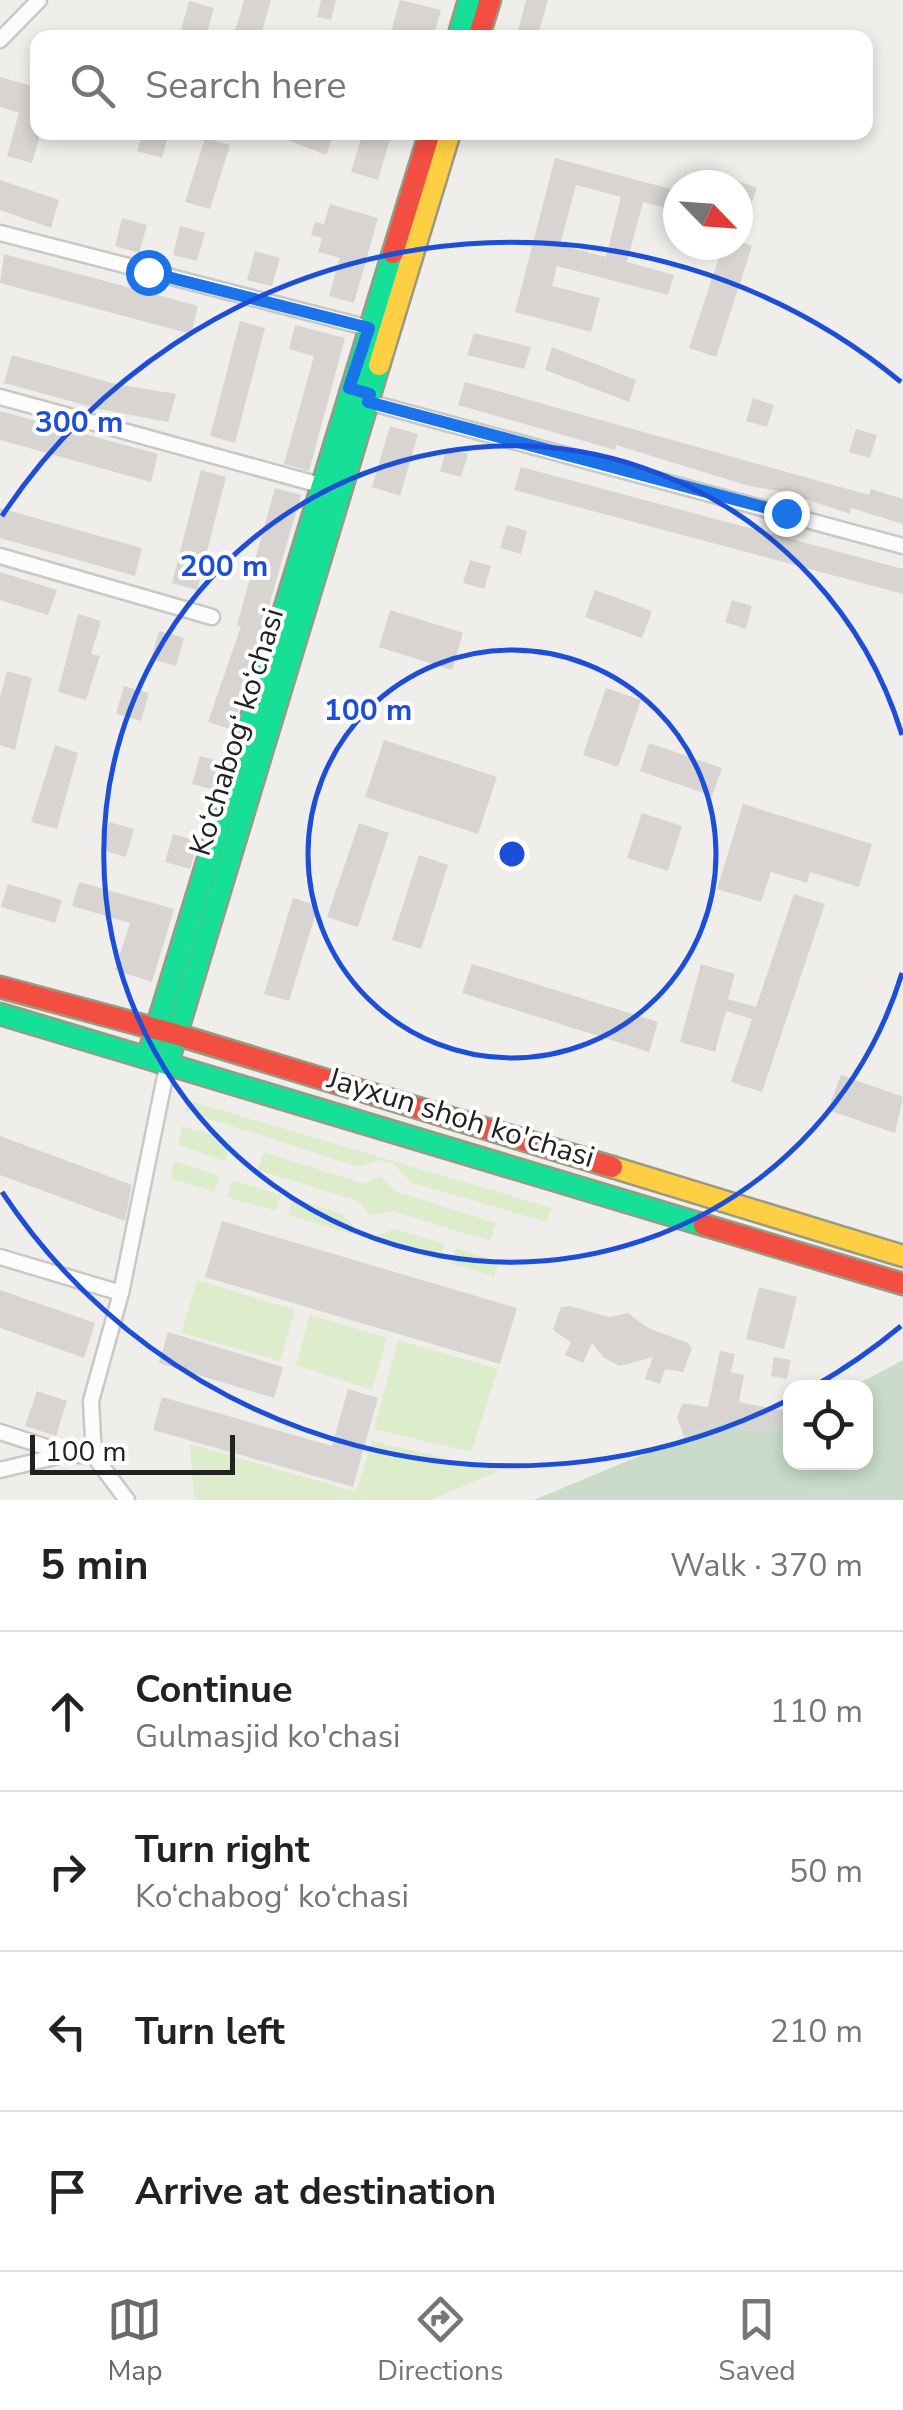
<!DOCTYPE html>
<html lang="en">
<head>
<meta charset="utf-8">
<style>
	body { margin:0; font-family:"Nunito Sans",sans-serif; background:#f6f6f6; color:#222 }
	.controls { position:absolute; right:30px; bottom:30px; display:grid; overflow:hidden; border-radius:20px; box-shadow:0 5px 15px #0003 }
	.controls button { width:90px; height:90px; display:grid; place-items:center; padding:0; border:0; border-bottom:2px solid #e0e0e0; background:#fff; color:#222; font:50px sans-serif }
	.compass { position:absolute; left:663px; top:170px; width:90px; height:90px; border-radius:50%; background:#fff; box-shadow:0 5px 15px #0003; rotate:115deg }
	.scale { position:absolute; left:30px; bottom:25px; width:205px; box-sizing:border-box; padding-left:10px; border:5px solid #222; border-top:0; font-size:28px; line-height:35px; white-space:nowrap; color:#222; -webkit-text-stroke:8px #fff; paint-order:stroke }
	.stop { position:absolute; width:30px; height:30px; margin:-22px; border:8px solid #1a73e8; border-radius:50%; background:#fff }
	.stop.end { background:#1a73e8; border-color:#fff; box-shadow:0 2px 10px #0008 }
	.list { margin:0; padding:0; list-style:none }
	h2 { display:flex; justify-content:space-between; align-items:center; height:130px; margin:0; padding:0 40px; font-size:42px }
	h2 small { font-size:32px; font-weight:400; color:#767676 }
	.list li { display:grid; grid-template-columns:65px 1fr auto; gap:30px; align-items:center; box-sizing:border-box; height:160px; padding:0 40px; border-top:2px solid #e0e0e0 }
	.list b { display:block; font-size:38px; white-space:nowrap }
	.list p { margin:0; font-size:32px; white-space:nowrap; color:#767676 }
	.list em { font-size:32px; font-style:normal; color:#767676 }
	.icon { flex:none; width:55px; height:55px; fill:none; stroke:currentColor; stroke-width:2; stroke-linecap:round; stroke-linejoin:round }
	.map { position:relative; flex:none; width:903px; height:1500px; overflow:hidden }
	.search { position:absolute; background:#fff; box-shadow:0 5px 15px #0003; left:30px; right:30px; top:30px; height:110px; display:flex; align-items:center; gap:25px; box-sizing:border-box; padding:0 35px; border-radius:20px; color:#767676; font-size:38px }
	.sheet { height:770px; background:#fff }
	nav { display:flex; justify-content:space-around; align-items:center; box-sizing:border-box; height:140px; border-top:2px solid #e0e0e0; background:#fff; font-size:28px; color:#767676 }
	nav a { display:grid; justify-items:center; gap:5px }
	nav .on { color:#6a6968 }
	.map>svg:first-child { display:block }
	.grass { fill:#ddeccb }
	.cemetery { fill:#cadbca }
	.building { fill:#d7d4d2; fill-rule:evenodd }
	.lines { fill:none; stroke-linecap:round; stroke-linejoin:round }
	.street-casing { stroke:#c9c8c7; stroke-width:19 }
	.fast-casing { stroke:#999a82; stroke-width:25 }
	.slow-casing { stroke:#999a82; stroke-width:25 }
	.jam-casing { stroke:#999a82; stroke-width:25 }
	.street { stroke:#fdfcfc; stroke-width:14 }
	.fast { stroke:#16e098; stroke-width:20 }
	.slow { stroke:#ffcf43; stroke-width:20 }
	.jam { stroke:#f24e42; stroke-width:20 }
	.route { stroke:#1a73e8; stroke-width:12 }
	.ring { fill:none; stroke:#1d4ed8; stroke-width:5 }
	.labels { text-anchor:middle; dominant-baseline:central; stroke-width:8; stroke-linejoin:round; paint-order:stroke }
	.street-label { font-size:30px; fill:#222; stroke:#fff }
	.centre { fill:#1d4ed8; stroke:#fff; stroke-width:5 }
	.ring-label { font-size:30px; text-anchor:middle; font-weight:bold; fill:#1d4ed8; stroke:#fff; stroke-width:8; stroke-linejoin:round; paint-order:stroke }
</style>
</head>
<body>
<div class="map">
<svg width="903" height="1500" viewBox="0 0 903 1500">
	<rect width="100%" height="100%" fill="#f0eeeb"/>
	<g class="grass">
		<path d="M187,1100L552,1208L547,1222L412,1183L392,1163L380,1160L359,1167L185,1111Z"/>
		<path d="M182,1126L231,1141L225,1161L178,1145Z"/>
		<path d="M264,1152L364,1184L380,1176L397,1192L496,1223L490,1241L392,1211L370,1215L358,1201L258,1170Z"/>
		<path d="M174,1161L219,1176L214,1192L171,1178Z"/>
		<path d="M232,1180L281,1195L276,1211L227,1197Z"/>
		<path d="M293,1199L343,1214L354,1227L352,1234L288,1215Z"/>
		<path d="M395,1229L444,1244L439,1260L375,1241L377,1235Z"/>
		<path d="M456,1248L499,1262L494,1277L451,1263Z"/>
		<path d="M197,1280L295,1310L280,1361L181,1333Z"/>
		<path d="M310,1315L387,1338L372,1390L296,1365Z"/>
		<path d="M398,1340L498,1369L471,1452L374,1429Z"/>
		<path d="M372,1441L499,1471L430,1500H194L190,1444L356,1492Z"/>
	</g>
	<path class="cemetery" d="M903,1360V1500H534L719,1423L760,1433L790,1421V1462H866V1388L852,1387Z"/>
	<g class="building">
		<path d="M244,0H271L260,38H233Z"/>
		<path d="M321,0H336L331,20L317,17Z"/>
		<path d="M400,0L441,10L433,38H389Z"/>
		<path d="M526,0H548L537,38H516Z"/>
		<path d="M189,1L214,8L206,36L181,30Z"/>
		<path d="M0,77L38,88L40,135L32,163L7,156L19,113L0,107Z"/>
		<path d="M143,132H169L162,158L137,151Z"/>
		<path d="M267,132H334L326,155Z"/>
		<path d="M363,132H392L378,180L351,172Z"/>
		<path d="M205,138L230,145L210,209L185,202Z"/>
		<path d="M555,158L678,191V211L643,202L627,262L674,275L668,295L557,266L552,286L600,298L591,332L515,312ZM576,185L621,197L606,257L560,245Z"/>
		<path d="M0,180L59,200L51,228L0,210Z"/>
		<path d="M738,181L757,188L739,235H738Z"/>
		<path d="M330,204L378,218L354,303L329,296L340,258L318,252L322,238L311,235L315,222L324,224Z"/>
		<path d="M122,218L147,225L139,253L115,246Z"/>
		<path d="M180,226L205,233L197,261L173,255Z"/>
		<path d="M738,241L752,246L716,357L689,348L723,245H738Z"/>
		<path d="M255,251L280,258L272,286L247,280Z"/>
		<path d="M4,254L198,306L191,334L0,283Z"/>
		<path d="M240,321L265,328L235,443L210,436Z"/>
		<path d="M295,325L345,338L309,471L284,464L314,356L289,349Z"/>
		<path d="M474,333L531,347L524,369L467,355Z"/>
		<path d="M552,347L636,380L629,402L545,370Z"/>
		<path d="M12,355L116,384L176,394L168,422L99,409L4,383Z"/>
		<path d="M465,382L869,495L871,489L903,499V524L851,508L850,514L784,492L749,486L616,445L615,450L458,405Z"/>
		<path d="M753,398L774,405L767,427L746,421Z"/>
		<path d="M0,411L158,454L151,482L0,440Z"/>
		<path d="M390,426L418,434L400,496L372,487Z"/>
		<path d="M856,429L877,435L870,458L849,452Z"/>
		<path d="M447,448L468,454L461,477L440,471Z"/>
		<path d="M521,467L903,569V594L514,490Z"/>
		<path d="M201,470L226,477L197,590L172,583Z"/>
		<path d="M275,488L301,495L233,730L208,722L241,626L237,625Z"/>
		<path d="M0,508L142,548L135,576L0,538Z"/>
		<path d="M507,525L527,531L521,554L500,548Z"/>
		<path d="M470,560L491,566L484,589L463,583Z"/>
		<path d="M0,572L57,590L48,615L0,600Z"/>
		<path d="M595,590L652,611L642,638L585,617Z"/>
		<path d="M732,600L752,606L746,629L725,622Z"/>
		<path d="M390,610L463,633L452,670L379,647Z"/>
		<path d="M78,614L101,621L91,654L100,656L86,700L58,692Z"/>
		<path d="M159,631L184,638L176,666L151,659Z"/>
		<path d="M7,671L32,678L15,750L0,745V697Z"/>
		<path d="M124,686L149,693L141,721L116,714Z"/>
		<path d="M606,688L641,700L618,767L583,755Z"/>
		<path d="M384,740L497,777L478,834L365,797Z"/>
		<path d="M649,743L722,768L712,796L640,771Z"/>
		<path d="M55,745L78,753L57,829L31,822Z"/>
		<path d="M200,756L223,762L215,790L192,784Z"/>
		<path d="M743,804L872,844L859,887L810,872L807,883L771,872L761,902L717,889Z"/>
		<path d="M642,813L682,826L668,871L627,858Z"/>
		<path d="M109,822L134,829L126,857L101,850Z"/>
		<path d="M359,823L389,833L358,927L327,917Z"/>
		<path d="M173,834L198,841L190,869L165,862Z"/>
		<path d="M419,855L448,865L421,949L392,940Z"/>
		<path d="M79,882L174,909L152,982L115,970L130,923L72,906Z"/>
		<path d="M8,884L62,900L55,923L1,907Z"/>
		<path d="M794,894L825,904L762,1092L731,1082L752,1019L726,1011L715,1052L680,1042L701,964L735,974L728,999L756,1007Z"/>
		<path d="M293,898L318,906L289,1001L264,994Z"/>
		<path d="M472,964L658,1022L649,1052L462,993Z"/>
		<path d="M841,1075L903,1097L895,1133L828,1110Z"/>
		<path d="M0,1136L132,1185L125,1221L0,1175Z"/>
		<path d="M222,1221L517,1308L500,1364L205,1277Z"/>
		<path d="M759,1287L797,1297L784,1349L746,1339Z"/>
		<path d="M0,1290L95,1323L84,1358L0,1328Z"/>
		<path d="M570,1306L609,1317L628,1313L648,1328L688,1343L692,1349L683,1372L665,1369L660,1384L645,1379L653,1357L620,1366L604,1358L592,1343L583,1363L565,1355L571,1342L553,1330L561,1307Z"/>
		<path d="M168,1332L283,1367L274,1398L159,1363Z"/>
		<path d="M720,1351L735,1354L731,1372L744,1375L739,1402L790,1412V1421L760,1433L719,1423L684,1437L677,1417L683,1403L708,1407Z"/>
		<path d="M774,1357L791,1360L787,1379L771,1376Z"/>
		<path d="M348,1389L378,1398L353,1487L153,1430L162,1397L332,1446Z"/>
		<path d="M37,1391L67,1401L56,1436L25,1426Z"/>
	</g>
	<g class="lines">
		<g class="street-casing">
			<g id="street">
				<path d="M0,40L39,0"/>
				<path d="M0,233L369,328"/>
				<path d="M0,397L320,485"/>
				<path d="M368,402L903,546"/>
				<path d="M0,556L212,617"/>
				<path d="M0,1257L121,1293"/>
				<path d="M0,1432L68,1454L94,1456L127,1500"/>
				<path d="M94,1456L91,1401L121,1293L168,1062"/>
				<path d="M0,1470L67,1454"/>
			</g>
		</g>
		<g class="fast-casing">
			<g id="fast">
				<path d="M458,38L469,0"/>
				<path d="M0,1014L704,1225"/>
				<path d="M148,1056L393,253"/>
				<path d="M168,1062L379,365"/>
			</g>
		</g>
		<g class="slow-casing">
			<g id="slow">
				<path d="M379,365L450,132"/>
				<path d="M612,1167L903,1256"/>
			</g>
		</g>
		<g class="jam-casing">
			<g id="jam">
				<path d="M478,38L490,0"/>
				<path d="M393,253L430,132"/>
				<path d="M0,987L175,1034L612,1167"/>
				<path d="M704,1225L903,1284"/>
			</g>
		</g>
		<use href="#street" class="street"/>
		<use href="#fast" class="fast"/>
		<use href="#slow" class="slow"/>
		<use href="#jam" class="jam"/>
	</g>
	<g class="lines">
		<path class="route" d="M148,272L369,328L349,388L370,394L368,402L786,513"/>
	</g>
	<g class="ring">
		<circle cx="512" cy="854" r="204"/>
		<path d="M902 973A408 408 0 1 1 902 735"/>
		<path d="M901 1326A612 612 0 0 1 813 1387M790 1399A612 612 0 0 1 2 1192M2 516A612 612 0 0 1 901 382"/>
	</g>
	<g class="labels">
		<g class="street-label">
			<text transform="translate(237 732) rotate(-73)">Ko‘chabog‘ ko‘chasi</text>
			<text transform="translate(461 1118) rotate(17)">Jayxun shoh ko'chasi</text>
		</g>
	</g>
	<circle cx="512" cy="854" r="15" class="centre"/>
	<g class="ring-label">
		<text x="79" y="432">300 m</text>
		<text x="224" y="576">200 m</text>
		<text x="368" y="720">100 m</text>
	</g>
</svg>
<div class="controls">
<button><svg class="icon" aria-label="locate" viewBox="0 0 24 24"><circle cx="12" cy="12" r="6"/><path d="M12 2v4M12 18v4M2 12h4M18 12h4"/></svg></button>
</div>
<svg class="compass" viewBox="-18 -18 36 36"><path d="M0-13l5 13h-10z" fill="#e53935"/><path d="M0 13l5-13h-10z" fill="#767676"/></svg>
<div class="scale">100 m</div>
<div class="stop" style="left:148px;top:272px"></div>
<div class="stop end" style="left:786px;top:513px"></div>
<div class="search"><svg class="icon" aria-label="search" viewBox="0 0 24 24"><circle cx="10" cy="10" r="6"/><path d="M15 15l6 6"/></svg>Search here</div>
</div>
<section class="sheet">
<h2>5 min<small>Walk · 370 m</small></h2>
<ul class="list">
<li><svg class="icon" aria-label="ahead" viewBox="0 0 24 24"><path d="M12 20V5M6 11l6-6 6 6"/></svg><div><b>Continue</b><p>Gulmasjid ko'chasi</p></div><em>110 m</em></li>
<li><svg class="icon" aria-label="right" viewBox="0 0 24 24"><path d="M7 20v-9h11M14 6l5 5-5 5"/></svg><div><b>Turn right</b><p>Ko‘chabog‘ ko‘chasi</p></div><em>50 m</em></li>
<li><svg class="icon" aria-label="left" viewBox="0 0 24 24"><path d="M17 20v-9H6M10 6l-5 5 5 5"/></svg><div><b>Turn left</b></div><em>210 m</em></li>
<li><svg class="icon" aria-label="arrive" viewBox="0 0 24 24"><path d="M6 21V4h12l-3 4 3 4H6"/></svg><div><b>Arrive at destination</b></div></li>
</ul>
</section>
<nav>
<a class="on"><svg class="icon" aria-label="map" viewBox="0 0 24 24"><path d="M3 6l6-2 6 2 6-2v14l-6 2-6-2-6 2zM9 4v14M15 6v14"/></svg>Map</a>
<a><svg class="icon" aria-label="directions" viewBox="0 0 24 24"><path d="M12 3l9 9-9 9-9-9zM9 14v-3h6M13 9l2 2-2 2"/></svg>Directions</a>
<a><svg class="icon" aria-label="saved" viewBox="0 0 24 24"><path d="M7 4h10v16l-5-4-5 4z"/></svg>Saved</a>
</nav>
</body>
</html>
